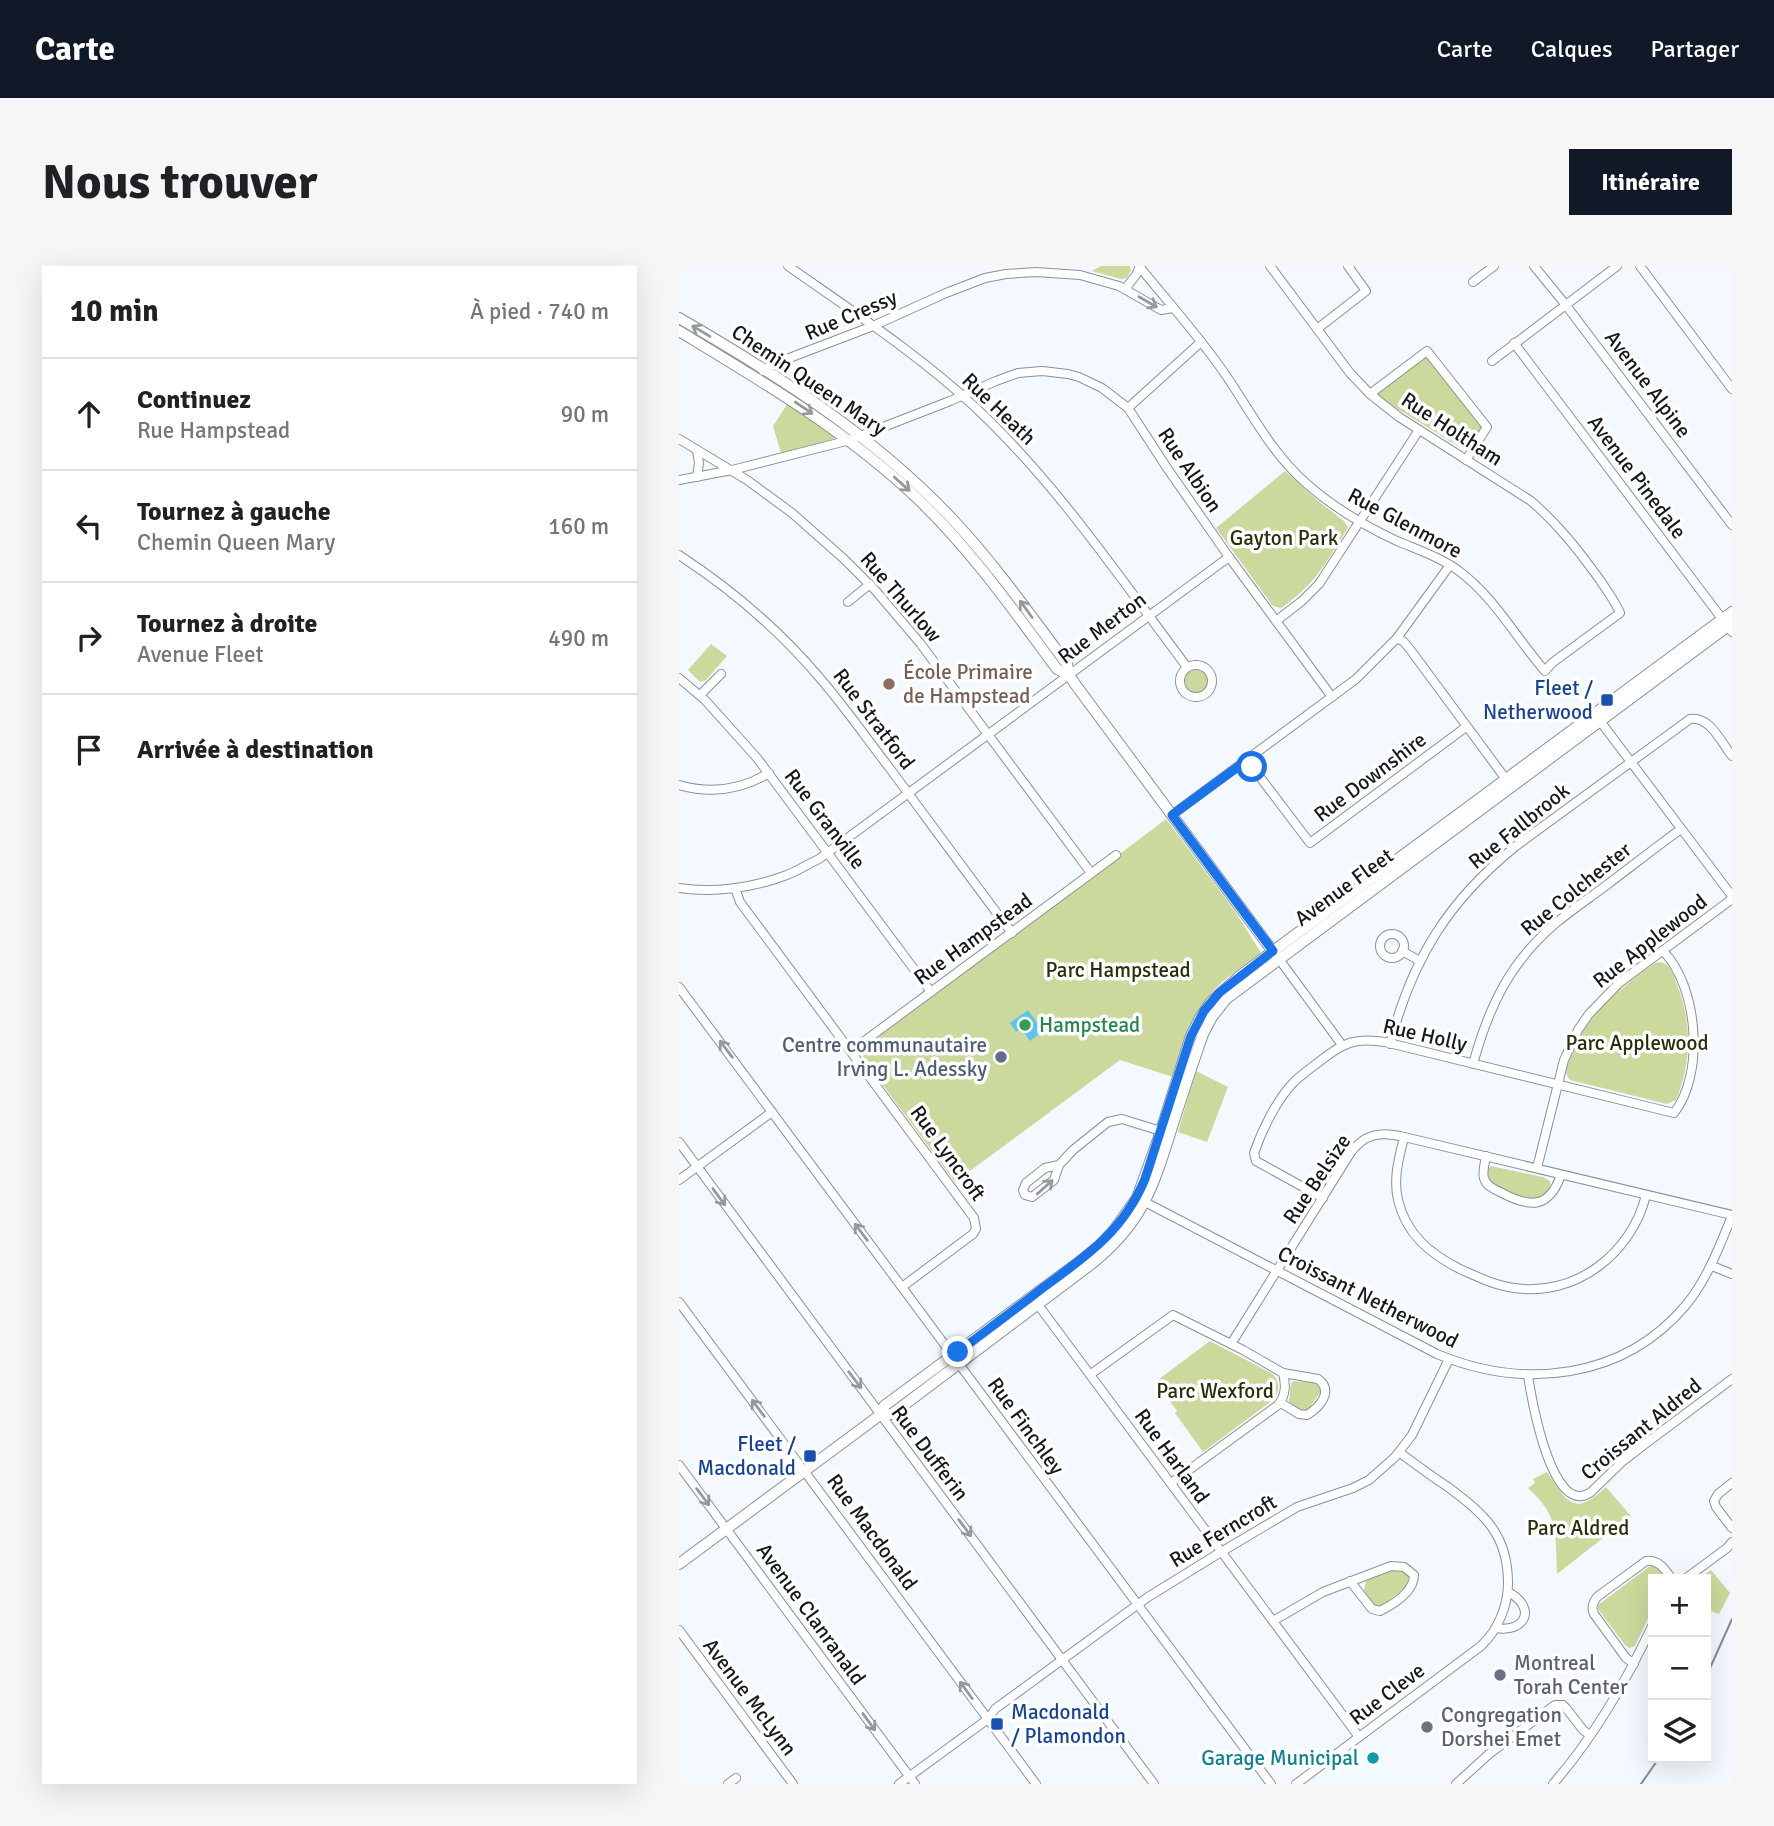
<!DOCTYPE html>
<html lang="fr">
<head>
<meta charset="utf-8">
<style>
	body { margin:0; font-family:Signika,sans-serif; background:#f6f6f6; color:#202124 }
	.controls { position:absolute; right:21px; bottom:21px; display:grid; overflow:hidden; border-radius:0px; box-shadow:0 7px 28px #0002 }
	.controls button { width:63px; height:63px; display:grid; place-items:center; padding:0; border:0; border-bottom:2px solid #e0e0e0; background:#fff; color:#202124; font:35px sans-serif }
	.stop { position:absolute; width:21px; height:21px; margin:-16px; border:5px solid #1a73e8; border-radius:50%; background:#fff }
	.stop.end { background:#1a73e8; border-color:#fff; box-shadow:0 2px 7px #0008 }
	.list { margin:0; padding:0; list-style:none }
	h2 { display:flex; justify-content:space-between; align-items:center; height:91px; margin:0; padding:0 28px; font-size:30px }
	h2 small { font-size:23px; font-weight:400; color:#757577 }
	.list li { display:grid; grid-template-columns:46px 1fr auto; gap:21px; align-items:center; box-sizing:border-box; height:112px; padding:0 28px; border-top:2px solid #e0e0e0 }
	.list b { display:block; font-size:26px; white-space:nowrap }
	.list p { margin:0; font-size:23px; white-space:nowrap; color:#757577 }
	.list em { font-size:23px; font-style:normal; color:#757577 }
	.icon { flex:none; width:38px; height:38px; fill:none; stroke:currentColor; stroke-width:2; stroke-linecap:round; stroke-linejoin:round }
	.map { position:relative; flex:none; width:1053px; height:1518px; overflow:hidden; border-radius:0px }
	header { display:flex; align-items:center; gap:42px; box-sizing:border-box; height:98px; padding:0 35px; background:#111827; color:#fff }
	header strong { font-size:33px }
	nav { display:flex; gap:38px; margin-inline-start:auto; font-size:24px }
	.intro { display:flex; align-items:center; justify-content:space-between; box-sizing:border-box; height:168px; padding:0 42px }
	h1 { margin:0; font-size:49px }
	.button { padding:18px 32px; border-radius:0px; background:#111827; color:#fff; font-size:24px; font-weight:700 }
	main { display:flex; gap:42px; padding:0 42px }
	aside { flex:1; background:#fff; border-radius:0px; box-shadow:0 7px 28px #0002 }
	.map>svg:first-child { display:block }
	.green { fill:#ccd99c }
	.water { fill:#5dc4ee }
	.lines { fill:none; stroke-linecap:round; stroke-linejoin:round }
	.street-casing { stroke:#899199; stroke-width:10 }
	.secondary-casing { stroke:#899199; stroke-width:12 }
	.street { stroke:#fff; stroke-width:8 }
	.secondary { stroke:#fff; stroke-width:10 }
	.rail { stroke:#888c90; stroke-width:2 }
	.oneway { stroke:#969899 }
	.route { stroke:#1a73e8; stroke-width:9 }
	.education-dot { fill:#8d6e63; stroke:#fff; stroke-width:2.5 }
	.transit-dot { fill:#1a4fb4; stroke:#fff; stroke-width:2.5 }
	.leisure-dot { fill:#2e9e5b; stroke:#fff; stroke-width:2.5 }
	.service-dot { fill:#5c6f8a; stroke:#fff; stroke-width:2.5 }
	.worship-dot { fill:#6b7280; stroke:#fff; stroke-width:2.5 }
	.culture-dot { fill:#0f9aa8; stroke:#fff; stroke-width:2.5 }
	.labels { text-anchor:middle; dominant-baseline:central; stroke-width:7; stroke-linejoin:round; paint-order:stroke }
	.street-label { font-size:21px; fill:#16191c; stroke:#fff }
	.park-label { font-size:21px; fill:#292f0a; stroke:#fff }
	.education-label { font-size:21px; fill:#785e54; stroke:#fff; text-anchor:start }
	.transit-label { font-size:21px; fill:#164399; stroke:#fff; text-anchor:end }
	.leisure-label { font-size:21px; fill:#27864d; stroke:#fff; text-anchor:start }
	.service-label { font-size:21px; fill:#4e5e75; stroke:#fff; text-anchor:end }
	.worship-label { font-size:21px; fill:#5b616d; stroke:#fff; text-anchor:start }
	.culture-label { font-size:21px; fill:#0d838f; stroke:#fff; text-anchor:end }
</style>
</head>
<body>
<header>
<strong>Carte</strong>
<nav><a>Carte</a><a>Calques</a><a>Partager</a></nav>
</header>
<div class="intro"><h1>Nous trouver</h1><a class="button">Itinéraire</a></div>
<main>
<aside>
<h2>10 min<small>À pied · 740 m</small></h2>
<ul class="list">
<li><svg class="icon" aria-label="ahead" viewBox="0 0 24 24"><path d="M12 20V5M6 11l6-6 6 6"/></svg><div><b>Continuez</b><p>Rue Hampstead</p></div><em>90 m</em></li>
<li><svg class="icon" aria-label="left" viewBox="0 0 24 24"><path d="M17 20v-9H6M10 6l-5 5 5 5"/></svg><div><b>Tournez à gauche</b><p>Chemin Queen Mary</p></div><em>160 m</em></li>
<li><svg class="icon" aria-label="right" viewBox="0 0 24 24"><path d="M7 20v-9h11M14 6l5 5-5 5"/></svg><div><b>Tournez à droite</b><p>Avenue Fleet</p></div><em>490 m</em></li>
<li><svg class="icon" aria-label="arrive" viewBox="0 0 24 24"><path d="M6 21V4h12l-3 4 3 4H6"/></svg><div><b>Arrivée à destination</b></div></li>
</ul>
</aside>
<div class="map">
<svg width="1053" height="1518" viewBox="0 0 1053 1518">
	<rect width="100%" height="100%" fill="#f4f9ff"/>
	<g class="green">
		<path d="M422,0H451L452,4L448,12L442,13L413,5Z"/>
		<path d="M748,85L808,161C798,169 792,183 779,180L722,145L691,128Z"/>
		<path d="M109,137L145,161L156,171L155,173L102,187L94,160Z"/>
		<path d="M606,205L638,234L665,255L669,262C647,296 636,319 602,342L594,340L537,262Z"/>
		<path d="M32,378L48,390L27,414L21,416L9,404Z"/>
		<circle cx="518" cy="415" r="12"/>
		<path d="M487,553L555,644L581,685V688C567,698 553,707 541,718C514,744 505,777 494,811L441,794L276,916L189,799L183,788L185,781L439,593L438,590Z"/>
		<path d="M981,696C991,698 994,707 997,716C1013,755 1013,795 997,834L988,838L891,814C884,806 888,799 892,790C907,748 941,722 976,697Z"/>
		<path d="M517,805L549,821L528,876L499,866Z"/>
		<path d="M812,900L864,911L871,915C875,950 811,925 808,910C807,904 809,904 812,900Z"/>
		<path d="M531,1075L594,1108C601,1116 601,1125 594,1134L524,1186L496,1147L498,1145L476,1116Z"/>
		<path d="M615,1115L639,1117L643,1124L628,1145H623L610,1136L612,1117Z"/>
		<path d="M868,1206C889,1237 895,1251 927,1221L952,1250L878,1308C876,1268 881,1251 849,1222L856,1217L854,1213Z"/>
		<path d="M971,1300L978,1302L986,1313H974V1342L956,1380L950,1382L946,1379L919,1343V1339Z"/>
		<path d="M718,1303L726,1306L730,1310L728,1320L703,1340L700,1341L695,1339L685,1325L687,1315L693,1311Z"/>
		<path d="M1032,1304L1051,1327L1040,1348L1027,1343V1313H1019Z"/>
	</g>
	<path class="water" d="M349,744L364,765L351,775L342,762L337,766L331,757Z"/>
	<g class="lines">
		<g class="street-casing">
			<g id="street">
				<path d="M109,0C173,45 239,88 296,141C378,218 441,312 508,401"/>
				<path d="M460,0C489,36 520,70 546,108C572,146 593,188 628,218C655,242 686,260 718,275C739,284 761,291 780,305C816,332 837,372 866,405L873,397L941,347C936,335 928,325 921,314C900,285 879,258 852,235L720,151L691,128L671,107L591,0"/>
				<path d="M855,0L886,38L1053,259"/>
				<path d="M961,0L1053,123"/>
				<path d="M794,16L815,0"/>
				<path d="M446,23L457,9L461,1"/>
				<path d="M638,63L687,25L669,0"/>
				<path d="M835,77L1053,366"/>
				<path d="M813,95L938,0"/>
				<path d="M84,105L92,99L194,60L267,27L306,12L327,8L357,6L401,9L440,20L482,44L494,42"/>
				<path d="M691,128L748,85L808,161L787,194"/>
				<path d="M449,142L522,76"/>
				<path d="M0,173L68,214L113,247L165,293L196,324L241,377L412,607"/>
				<path d="M18,184L20,197L18,211"/>
				<path d="M0,214L53,204L171,174L271,135L317,115L339,107L363,105L389,108L400,111L423,122L449,142L488,202L550,291L653,431"/>
				<path d="M0,289C52,323 100,364 140,411C166,441 188,473 212,504C252,558 292,613 333,667"/>
				<path d="M169,336L191,318"/>
				<path d="M597,355L623,335L640,318L740,164"/>
				<path d="M718,372L725,376L733,386L829,516"/>
				<circle cx="517" cy="415" r="16"/>
				<path d="M0,412L26,434L78,492L252,726"/>
				<path d="M21,429L42,408"/>
				<path d="M918,451L1053,630"/>
				<path d="M568,494L631,577L787,461"/>
				<path d="M0,519C32,528 62,524 90,507"/>
				<path d="M493,549L677,413L718,372L771,299"/>
				<path d="M0,622C34,627 73,622 105,610C117,606 129,598 140,593L550,291"/>
				<path d="M56,622L61,636L295,952L297,963L294,968L223,1021"/>
				<circle cx="713" cy="680" r="12"/>
				<path d="M723,685L741,695"/>
				<path d="M600,693L663,779"/>
				<path d="M0,721L592,1518"/>
				<path d="M711,778C733,693 769,635 837,580L1011,453C1031,450 1042,476 1053,490"/>
				<path d="M172,785L437,589"/>
				<path d="M794,798C810,740 831,696 877,657C894,643 912,631 929,618C953,600 977,581 1002,563"/>
				<path d="M725,871C720,892 714,912 719,934C727,968 751,988 781,1003C799,1011 817,1020 836,1022C897,1031 953,987 967,929"/>
				<path d="M0,876L475,1518"/>
				<path d="M807,890C806,897 803,906 805,912C807,920 815,923 821,926C851,942 870,943 882,909"/>
				<path d="M380,899L366,902L347,917L344,924L346,929L353,931L375,914L380,899L394,884L429,856L443,853L485,866"/>
				<path d="M858,902L885,794L899,764L910,748L940,717L1053,633"/>
				<path d="M0,914L93,846"/>
				<path d="M644,932L577,895L575,887C583,864 598,833 615,816C623,808 632,802 641,795C664,777 676,771 706,776L995,847C1026,808 1019,720 984,685"/>
				<path d="M462,934L758,1088C844,1124 944,1114 1007,1039C1029,1012 1040,981 1053,950"/>
				<path d="M1033,1000L1053,1008"/>
				<path d="M0,1036L357,1518"/>
				<path d="M357,1036L680,1471"/>
				<path d="M552,1078L672,886C686,868 700,866 721,870L1053,949"/>
				<path d="M412,1108L494,1049L564,1084L604,1107C607,1119 607,1129 599,1139L492,1217"/>
				<path d="M849,1109C852,1131 873,1254 912,1226L944,1195L966,1178L1053,1113"/>
				<path d="M602,1137L620,1148L628,1149C641,1141 655,1125 639,1113L604,1107"/>
				<path d="M0,1199L236,1518"/>
				<path d="M1053,1217L1039,1228L1035,1235L1037,1241L1053,1262"/>
				<path d="M1006,1313L1048,1282L1053,1276"/>
				<path d="M594,1355L644,1326L712,1300L725,1301L735,1309C735,1326 715,1338 701,1345L693,1343L671,1315"/>
				<path d="M817,1362C847,1367 858,1341 829,1326"/>
				<path d="M0,1364L114,1518"/>
				<path d="M955,1398L947,1392L915,1348C912,1341 914,1337 918,1331L967,1295C980,1293 986,1304 993,1313"/>
				<path d="M49,1518L57,1512"/>
				<path d="M220,1518L309,1453L316,1443L469,1331L542,1286L618,1241L674,1222L690,1214L716,1191L733,1169L770,1093"/>
				<path d="M617,1518L802,1380C819,1364 829,1340 829,1317C829,1268 805,1248 769,1221C752,1210 736,1198 720,1186"/>
				<path d="M777,1518L810,1488L876,1439H884L887,1442L904,1464L911,1469"/>
				<path d="M874,1518C915,1471 948,1414 974,1358"/>
			</g>
		</g>
		<g class="secondary-casing">
			<g id="secondary">
				<path d="M0,52C100,110 197,171 276,256C317,300 352,350 388,398L390,409L396,418L598,691"/>
				<path d="M0,65C84,116 168,165 240,234C293,285 335,345 378,403L390,409"/>
				<path d="M201,1149L213,1148L411,999C463,958 474,922 493,861C503,830 513,799 524,768L533,751L547,733L1053,357"/>
				<path d="M0,1298L193,1155L201,1149L205,1140L404,993L420,980L435,964L458,932L480,871L512,770L521,752L532,736L562,709L1053,346"/>
			</g>
		</g>
		<use href="#street" class="street"/>
		<use href="#secondary" class="secondary"/>
		<g class="rail">
			<path d="M1027,1411L1053,1353"/>
			<path d="M962,1518L980,1492"/>
		</g>
	</g>
	<defs><path id="oneway-shaft" d="M-6 0H5M1.5-3L5.5 0L1.5 3" fill="none" stroke-width="1.6" stroke-linecap="round" stroke-linejoin="round" transform="scale(1.75)"/></defs>
	<g class="oneway">
		<use href="#oneway-shaft" transform="translate(469 36) rotate(30)"/>
		<use href="#oneway-shaft" transform="translate(22 65) rotate(-149)"/>
		<use href="#oneway-shaft" transform="translate(125 142) rotate(34)"/>
		<use href="#oneway-shaft" transform="translate(223 218) rotate(42)"/>
		<use href="#oneway-shaft" transform="translate(347 343) rotate(-126)"/>
		<use href="#oneway-shaft" transform="translate(47 783) rotate(-127)"/>
		<use href="#oneway-shaft" transform="translate(366 921) rotate(-42)"/>
		<use href="#oneway-shaft" transform="translate(40 931) rotate(54)"/>
		<use href="#oneway-shaft" transform="translate(182 966) rotate(-127)"/>
		<use href="#oneway-shaft" transform="translate(176 1114) rotate(53)"/>
		<use href="#oneway-shaft" transform="translate(79 1142) rotate(-127)"/>
		<use href="#oneway-shaft" transform="translate(24 1231) rotate(53)"/>
		<use href="#oneway-shaft" transform="translate(286 1262) rotate(53)"/>
		<use href="#oneway-shaft" transform="translate(287 1424) rotate(-126)"/>
		<use href="#oneway-shaft" transform="translate(190 1456) rotate(54)"/>
	</g>
	<g class="lines">
		<path class="route" d="M279,1086C308,1064 337,1043 365,1021C408,990 445,964 466,913L512,770L525,745L540,727L594,685L493,549L568,494L573,501"/>
	</g>
	<circle class="education-dot" cx="210" cy="418" r="7"/>
	<g class="transit-dot">
		<rect x="921" y="427" width="14" height="14" rx="3.5"/>
		<rect x="124" y="1183" width="14" height="14" rx="3.5"/>
		<rect x="311" y="1451" width="14" height="14" rx="3.5"/>
	</g>
	<circle class="leisure-dot" cx="346" cy="759" r="7"/>
	<circle class="service-dot" cx="322" cy="791" r="7"/>
	<g class="worship-dot">
		<circle cx="821" cy="1409" r="7"/>
		<circle cx="748" cy="1461" r="7"/>
	</g>
	<circle class="culture-dot" cx="694" cy="1492" r="7"/>
	<g class="labels">
		<g class="street-label">
			<text transform="translate(172 49) rotate(-23)">Rue Cressy</text>
			<text transform="translate(130 114) rotate(34)">Chemin Queen Mary</text>
			<text transform="translate(969 118) rotate(53)">Avenue Alpine</text>
			<text transform="translate(320 143) rotate(44)">Rue Heath</text>
			<text transform="translate(773 163) rotate(33)">Rue Holtham</text>
			<text transform="translate(511 204) rotate(56)">Rue Albion</text>
			<text transform="translate(958 211) rotate(53)">Avenue Pinedale</text>
			<text transform="translate(726 257) rotate(28)">Rue Glenmore</text>
			<text transform="translate(222 331) rotate(49)">Rue Thurlow</text>
			<text transform="translate(423 362) rotate(-37)">Rue Merton</text>
			<text transform="translate(195 453) rotate(53)">Rue Stratford</text>
			<text transform="translate(691 511) rotate(-37)">Rue Downshire</text>
			<text transform="translate(146 553) rotate(53)">Rue Granville</text>
			<text transform="translate(840 560) rotate(-39)">Rue Fallbrook</text>
			<text transform="translate(665 621) rotate(-36)">Avenue Fleet</text>
			<text transform="translate(897 623) rotate(-39)">Rue Colchester</text>
			<text transform="translate(294 673) rotate(-36)">Rue Hampstead</text>
			<text transform="translate(971 675) rotate(-38)">Rue Applewood</text>
			<text transform="translate(746 769) rotate(13)">Rue Holly</text>
			<text transform="translate(269 887) rotate(54)">Rue Lyncroft</text>
			<text transform="translate(638 913) rotate(-56)">Rue Belsize</text>
			<text transform="translate(689 1031) rotate(27)">Croissant Netherwood</text>
			<text transform="translate(347 1160) rotate(54)">Rue Finchley</text>
			<text transform="translate(962 1163) rotate(-39)">Croissant Aldred</text>
			<text transform="translate(251 1187) rotate(53)">Rue Dufferin</text>
			<text transform="translate(493 1190) rotate(54)">Rue Harland</text>
			<text transform="translate(544 1265) rotate(-31)">Rue Ferncroft</text>
			<text transform="translate(193 1266) rotate(54)">Rue Macdonald</text>
			<text transform="translate(132 1348) rotate(54)">Avenue Clanranald</text>
			<text transform="translate(708 1428) rotate(-37)">Rue Cleve</text>
			<text transform="translate(71 1431) rotate(53)">Avenue McLynn</text>
		</g>
		<g class="park-label">
			<text x="605" y="272">Gayton Park</text>
			<text x="439" y="704">Parc Hampstead</text>
			<text x="958" y="777">Parc Applewood</text>
			<text x="536" y="1125">Parc Wexford</text>
			<text x="899" y="1262">Parc Aldred</text>
		</g>
		<g class="education-label">
			<text x="224" y="406">École Primaire<tspan x="224" dy="24">de Hampstead</tspan></text>
		</g>
		<g class="transit-label">
			<text x="914" y="422">Fleet /<tspan x="914" dy="24">Netherwood</tspan></text>
			<text x="117" y="1178">Fleet /<tspan x="117" dy="24">Macdonald</tspan></text>
			<text x="332" y="1446" text-anchor="start">Macdonald<tspan x="332" dy="24">/ Plamondon</tspan></text>
		</g>
		<g class="leisure-label">
			<text x="360" y="759">Hampstead</text>
		</g>
		<g class="service-label">
			<text x="308" y="779">Centre communautaire<tspan x="308" dy="24">Irving L. Adessky</tspan></text>
		</g>
		<g class="worship-label">
			<text x="835" y="1397">Montreal<tspan x="835" dy="24">Torah Center</tspan></text>
			<text x="762" y="1449">Congregation<tspan x="762" dy="24">Dorshei Emet</tspan></text>
		</g>
		<g class="culture-label">
			<text x="680" y="1492">Garage Municipal</text>
		</g>
	</g>
</svg>
<div class="controls">
<button>+</button>
<button>−</button>
<button><svg class="icon" aria-label="layers" viewBox="0 0 24 24"><path d="M12 4l9 5-9 5-9-5zM3 14l9 5 9-5"/></svg></button>
</div>
<div class="stop" style="left:573px;top:501px"></div>
<div class="stop end" style="left:279px;top:1086px"></div>
</div>
</main>
</body>
</html>
